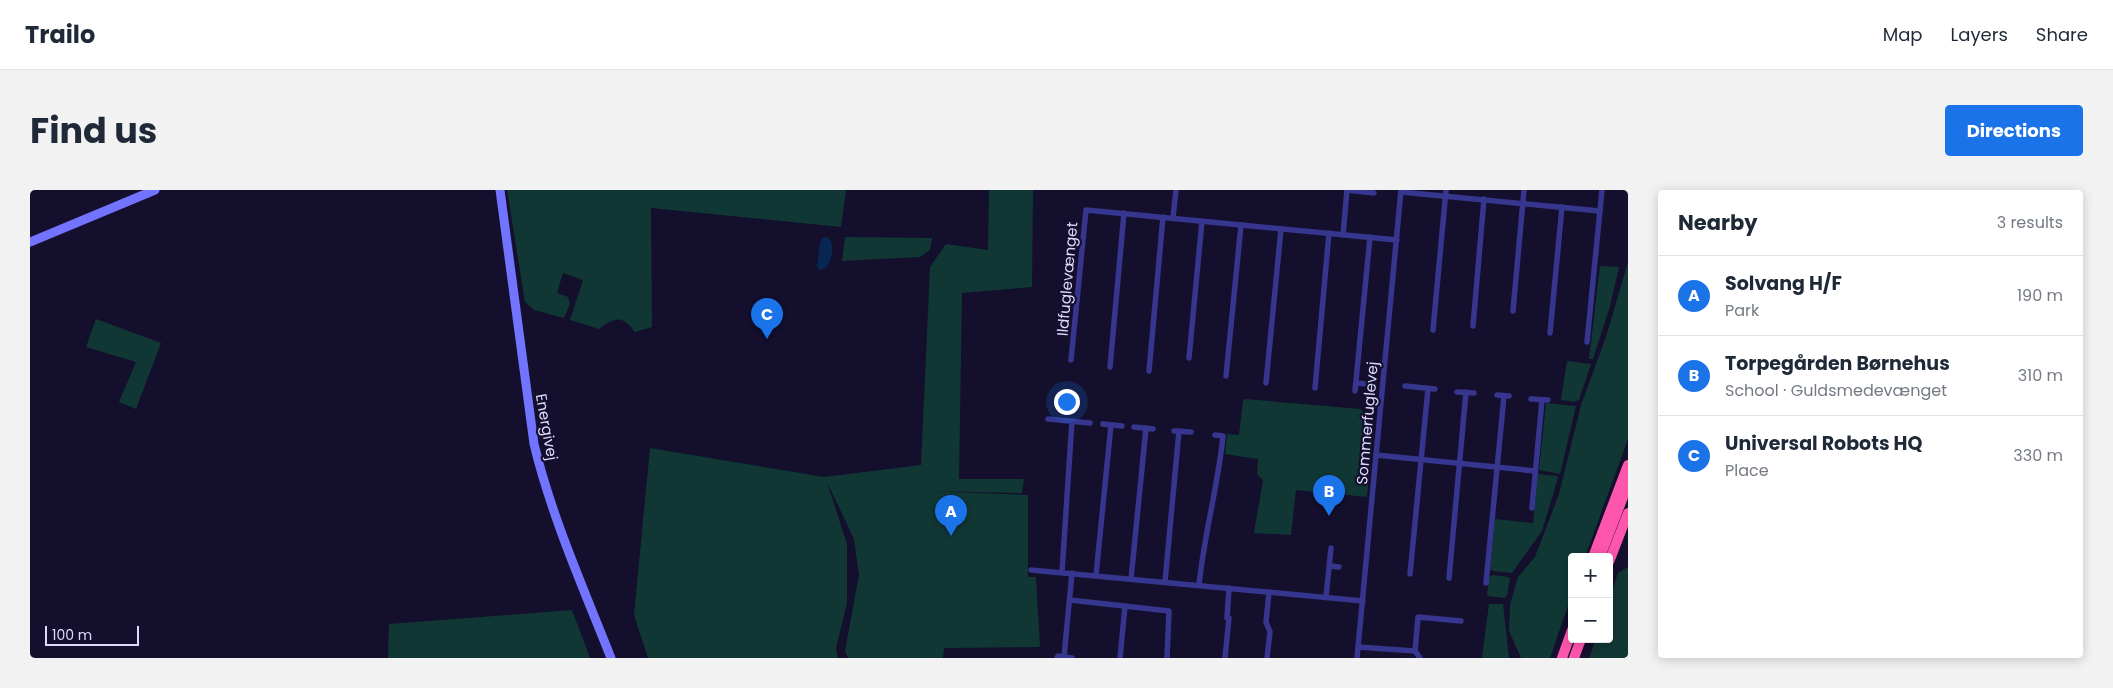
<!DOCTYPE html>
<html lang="en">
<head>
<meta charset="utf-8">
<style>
	body { margin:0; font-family:Poppins,sans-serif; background:#f2f2f3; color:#1f2937 }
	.controls { position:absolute; right:15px; bottom:15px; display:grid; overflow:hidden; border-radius:5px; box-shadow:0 2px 12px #0003 }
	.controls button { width:45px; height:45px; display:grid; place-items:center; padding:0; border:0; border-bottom:1px solid #e0e1e3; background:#fff; color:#1f2937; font:25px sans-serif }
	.scale { position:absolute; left:15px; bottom:12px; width:94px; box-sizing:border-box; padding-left:5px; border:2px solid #dedbff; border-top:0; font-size:14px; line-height:18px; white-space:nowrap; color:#dedbff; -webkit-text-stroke:4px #130f2d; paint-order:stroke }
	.you { position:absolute; left:1036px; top:211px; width:18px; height:18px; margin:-12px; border:4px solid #fff; border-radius:50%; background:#1a73e8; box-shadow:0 0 0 8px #1a73e833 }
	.badge { display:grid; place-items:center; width:32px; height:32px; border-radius:50%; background:#1a73e8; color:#fff; font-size:16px; font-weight:700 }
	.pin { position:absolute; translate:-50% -41px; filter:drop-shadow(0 1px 2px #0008) }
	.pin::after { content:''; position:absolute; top:26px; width:18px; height:15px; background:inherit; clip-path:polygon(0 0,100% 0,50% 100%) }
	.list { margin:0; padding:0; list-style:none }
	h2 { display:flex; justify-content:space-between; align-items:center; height:65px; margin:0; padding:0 20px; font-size:21px }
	h2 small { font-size:16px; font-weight:400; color:#747a83 }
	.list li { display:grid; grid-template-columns:32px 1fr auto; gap:15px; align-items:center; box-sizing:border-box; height:80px; padding:0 20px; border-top:1px solid #e0e1e3 }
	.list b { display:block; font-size:19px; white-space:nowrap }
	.list p { margin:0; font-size:16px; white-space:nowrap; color:#747a83 }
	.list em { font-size:16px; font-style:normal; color:#747a83 }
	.map { position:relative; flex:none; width:1598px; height:468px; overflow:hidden; border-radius:5px }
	header { display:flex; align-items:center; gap:30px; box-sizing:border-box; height:70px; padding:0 25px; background:#fff; border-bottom:1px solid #e0e1e3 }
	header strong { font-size:24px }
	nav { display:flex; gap:28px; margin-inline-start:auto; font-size:18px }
	.intro { display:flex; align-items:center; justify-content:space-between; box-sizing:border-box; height:120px; padding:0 30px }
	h1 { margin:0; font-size:35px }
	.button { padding:12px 22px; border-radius:5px; background:#1a73e8; color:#fff; font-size:18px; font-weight:700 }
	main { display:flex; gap:30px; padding:0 30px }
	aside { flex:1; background:#fff; border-radius:5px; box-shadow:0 2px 12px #0003 }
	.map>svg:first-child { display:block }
	.green { fill:#113735 }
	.water { fill:#082652 }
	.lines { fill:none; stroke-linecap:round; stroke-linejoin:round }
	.street { stroke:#37368f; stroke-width:5.5 }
	.secondary { stroke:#7273ff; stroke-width:9 }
	.highway { stroke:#ff56ad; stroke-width:10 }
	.labels { text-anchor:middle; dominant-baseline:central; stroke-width:4.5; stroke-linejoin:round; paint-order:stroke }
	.street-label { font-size:15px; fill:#dedbff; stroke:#130f2d }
</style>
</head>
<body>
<header>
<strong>Trailo</strong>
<nav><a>Map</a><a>Layers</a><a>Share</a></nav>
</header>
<div class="intro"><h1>Find us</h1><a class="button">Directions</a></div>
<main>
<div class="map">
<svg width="1598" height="468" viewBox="0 0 1598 468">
	<rect width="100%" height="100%" fill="#130f2d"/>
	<g class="green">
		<path d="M477,0H816L811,37L621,18L622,137L605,142C592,125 586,127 569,139L540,130L553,90L533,83L527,103L538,107L540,114L534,128L504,120L495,112Z"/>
		<path d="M959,0H1003L1002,97L932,103L929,289H994L992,303L895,301L998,305V387H1006L1010,457L914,458L913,468H818L815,461L829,385L824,349L797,292L817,354V413L806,458L808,468H618L604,425L620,258L794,287L891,275L900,77L916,54L958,60Z"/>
		<path d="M815,47H817L902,48L900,60L890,67L812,71Z"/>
		<path d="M1598,72V249L1555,367H1542V404L1520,468H1491L1479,441L1480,415L1488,387L1505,367L1529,304L1551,215L1576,147Z"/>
		<path d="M1570,76L1589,77L1580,116L1563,169H1559Z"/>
		<path d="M66,129L131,153L106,219L89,212L106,172L56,157Z"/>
		<path d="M1537,171L1561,174L1549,210L1544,212L1531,210Z"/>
		<path d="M1215,209L1330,219L1344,229L1337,307L1266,300L1261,345L1224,343L1233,290L1227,284L1228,269L1195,264L1197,244L1209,245L1213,210Z"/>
		<path d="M1516,213L1546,216L1530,284L1509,280Z"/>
		<path d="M1508,284L1527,286L1528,288L1512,341L1482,383L1463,381L1460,379L1465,329L1503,333Z"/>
		<path d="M1598,377V468H1559L1566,449H1579V409L1588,383Z"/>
		<path d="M1463,385L1479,387L1480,389L1477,406L1474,408L1457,406L1459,387Z"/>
		<path d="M1459,414H1473L1479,468H1452Z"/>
		<path d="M542,420L560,468H358L359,434Z"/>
	</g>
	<path class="water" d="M794,47L799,48C806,56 801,81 789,80L787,76L790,51Z"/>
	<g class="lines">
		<g class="street">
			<path d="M1317,0L1344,3"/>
			<path d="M1371,2L1570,21"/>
			<path d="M1143,28L1146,0"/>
			<path d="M1313,45L1317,0"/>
			<path d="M1483,121L1494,0"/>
			<path d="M1443,136L1454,9"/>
			<path d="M1403,140L1416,0"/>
			<path d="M1520,143L1532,17"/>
			<path d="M1557,152L1572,0"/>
			<path d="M1159,168L1172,31"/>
			<path d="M1041,170L1056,20L1367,50"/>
			<path d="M1080,177L1094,23"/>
			<path d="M1119,181L1133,27"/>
			<path d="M1196,186L1211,35"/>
			<path d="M1236,193L1251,39"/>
			<path d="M1326,193L1337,194"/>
			<path d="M1375,196L1405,199"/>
			<path d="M1285,198L1299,43"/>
			<path d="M1325,201L1340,47"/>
			<path d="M1427,202L1444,203"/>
			<path d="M1467,205L1479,206"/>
			<path d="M1501,209L1518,210"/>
			<path d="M1018,229L1060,233"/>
			<path d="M1073,234L1092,236"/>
			<path d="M1104,237L1123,239"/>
			<path d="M1144,241L1161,242"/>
			<path d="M1346,265L1505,281"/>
			<path d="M1502,318L1512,210"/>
			<path d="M1300,376L1309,377"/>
			<path d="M1001,380L1333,411"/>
			<path d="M1032,382L1042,231"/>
			<path d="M1380,384L1398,199"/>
			<path d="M1066,385L1081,235"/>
			<path d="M1419,388L1436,202"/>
			<path d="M1101,389L1116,238"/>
			<path d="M1135,392L1149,241"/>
			<path d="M1456,393L1474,206"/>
			<path d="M1169,395C1174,345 1188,296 1193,246L1185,245"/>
			<path d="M1296,407L1301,358"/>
			<path d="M1040,410L1139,421L1137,468"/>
			<path d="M1328,457L1385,461"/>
			<path d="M1034,467L1042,383"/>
			<path d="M1027,468L1028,466L1042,468"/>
			<path d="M1090,468L1095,416"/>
			<path d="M1195,468L1199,428H1197L1199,398"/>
			<path d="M1237,468L1240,442L1236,432L1239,402"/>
			<path d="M1327,468L1371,0"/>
			<path d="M1390,468L1385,461L1388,427L1431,431"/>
		</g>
		<g class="secondary">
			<path d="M470,0L504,254C522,328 553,397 581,468"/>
			<path d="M0,52L125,0"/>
		</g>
		<g class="highway">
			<path d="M1563,367L1598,275"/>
			<path d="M1570,367L1598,294"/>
			<path d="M1579,372L1598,323"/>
			<path d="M1532,468L1542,440"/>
			<path d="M1544,468L1551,449"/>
		</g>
	</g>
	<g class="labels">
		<g class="street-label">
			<text transform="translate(1037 89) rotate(-85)">Ildfuglevænget</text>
			<text transform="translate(1337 233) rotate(-85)">Sommerfuglevej</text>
			<text transform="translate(517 237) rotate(80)">Energivej</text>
		</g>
	</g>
</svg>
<div class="controls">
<button>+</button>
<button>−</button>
</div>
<div class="scale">100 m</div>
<div class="you"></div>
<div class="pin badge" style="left:921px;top:346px">A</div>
<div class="pin badge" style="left:1299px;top:326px">B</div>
<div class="pin badge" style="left:737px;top:149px">C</div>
</div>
<aside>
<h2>Nearby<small>3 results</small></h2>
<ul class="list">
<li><span class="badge">A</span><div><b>Solvang H/F</b><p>Park</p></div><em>190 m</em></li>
<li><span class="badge">B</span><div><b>Torpegården Børnehus</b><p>School · Guldsmedevænget</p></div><em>310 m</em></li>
<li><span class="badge">C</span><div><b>Universal Robots HQ</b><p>Place</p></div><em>330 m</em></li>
</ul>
</aside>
</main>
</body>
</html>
